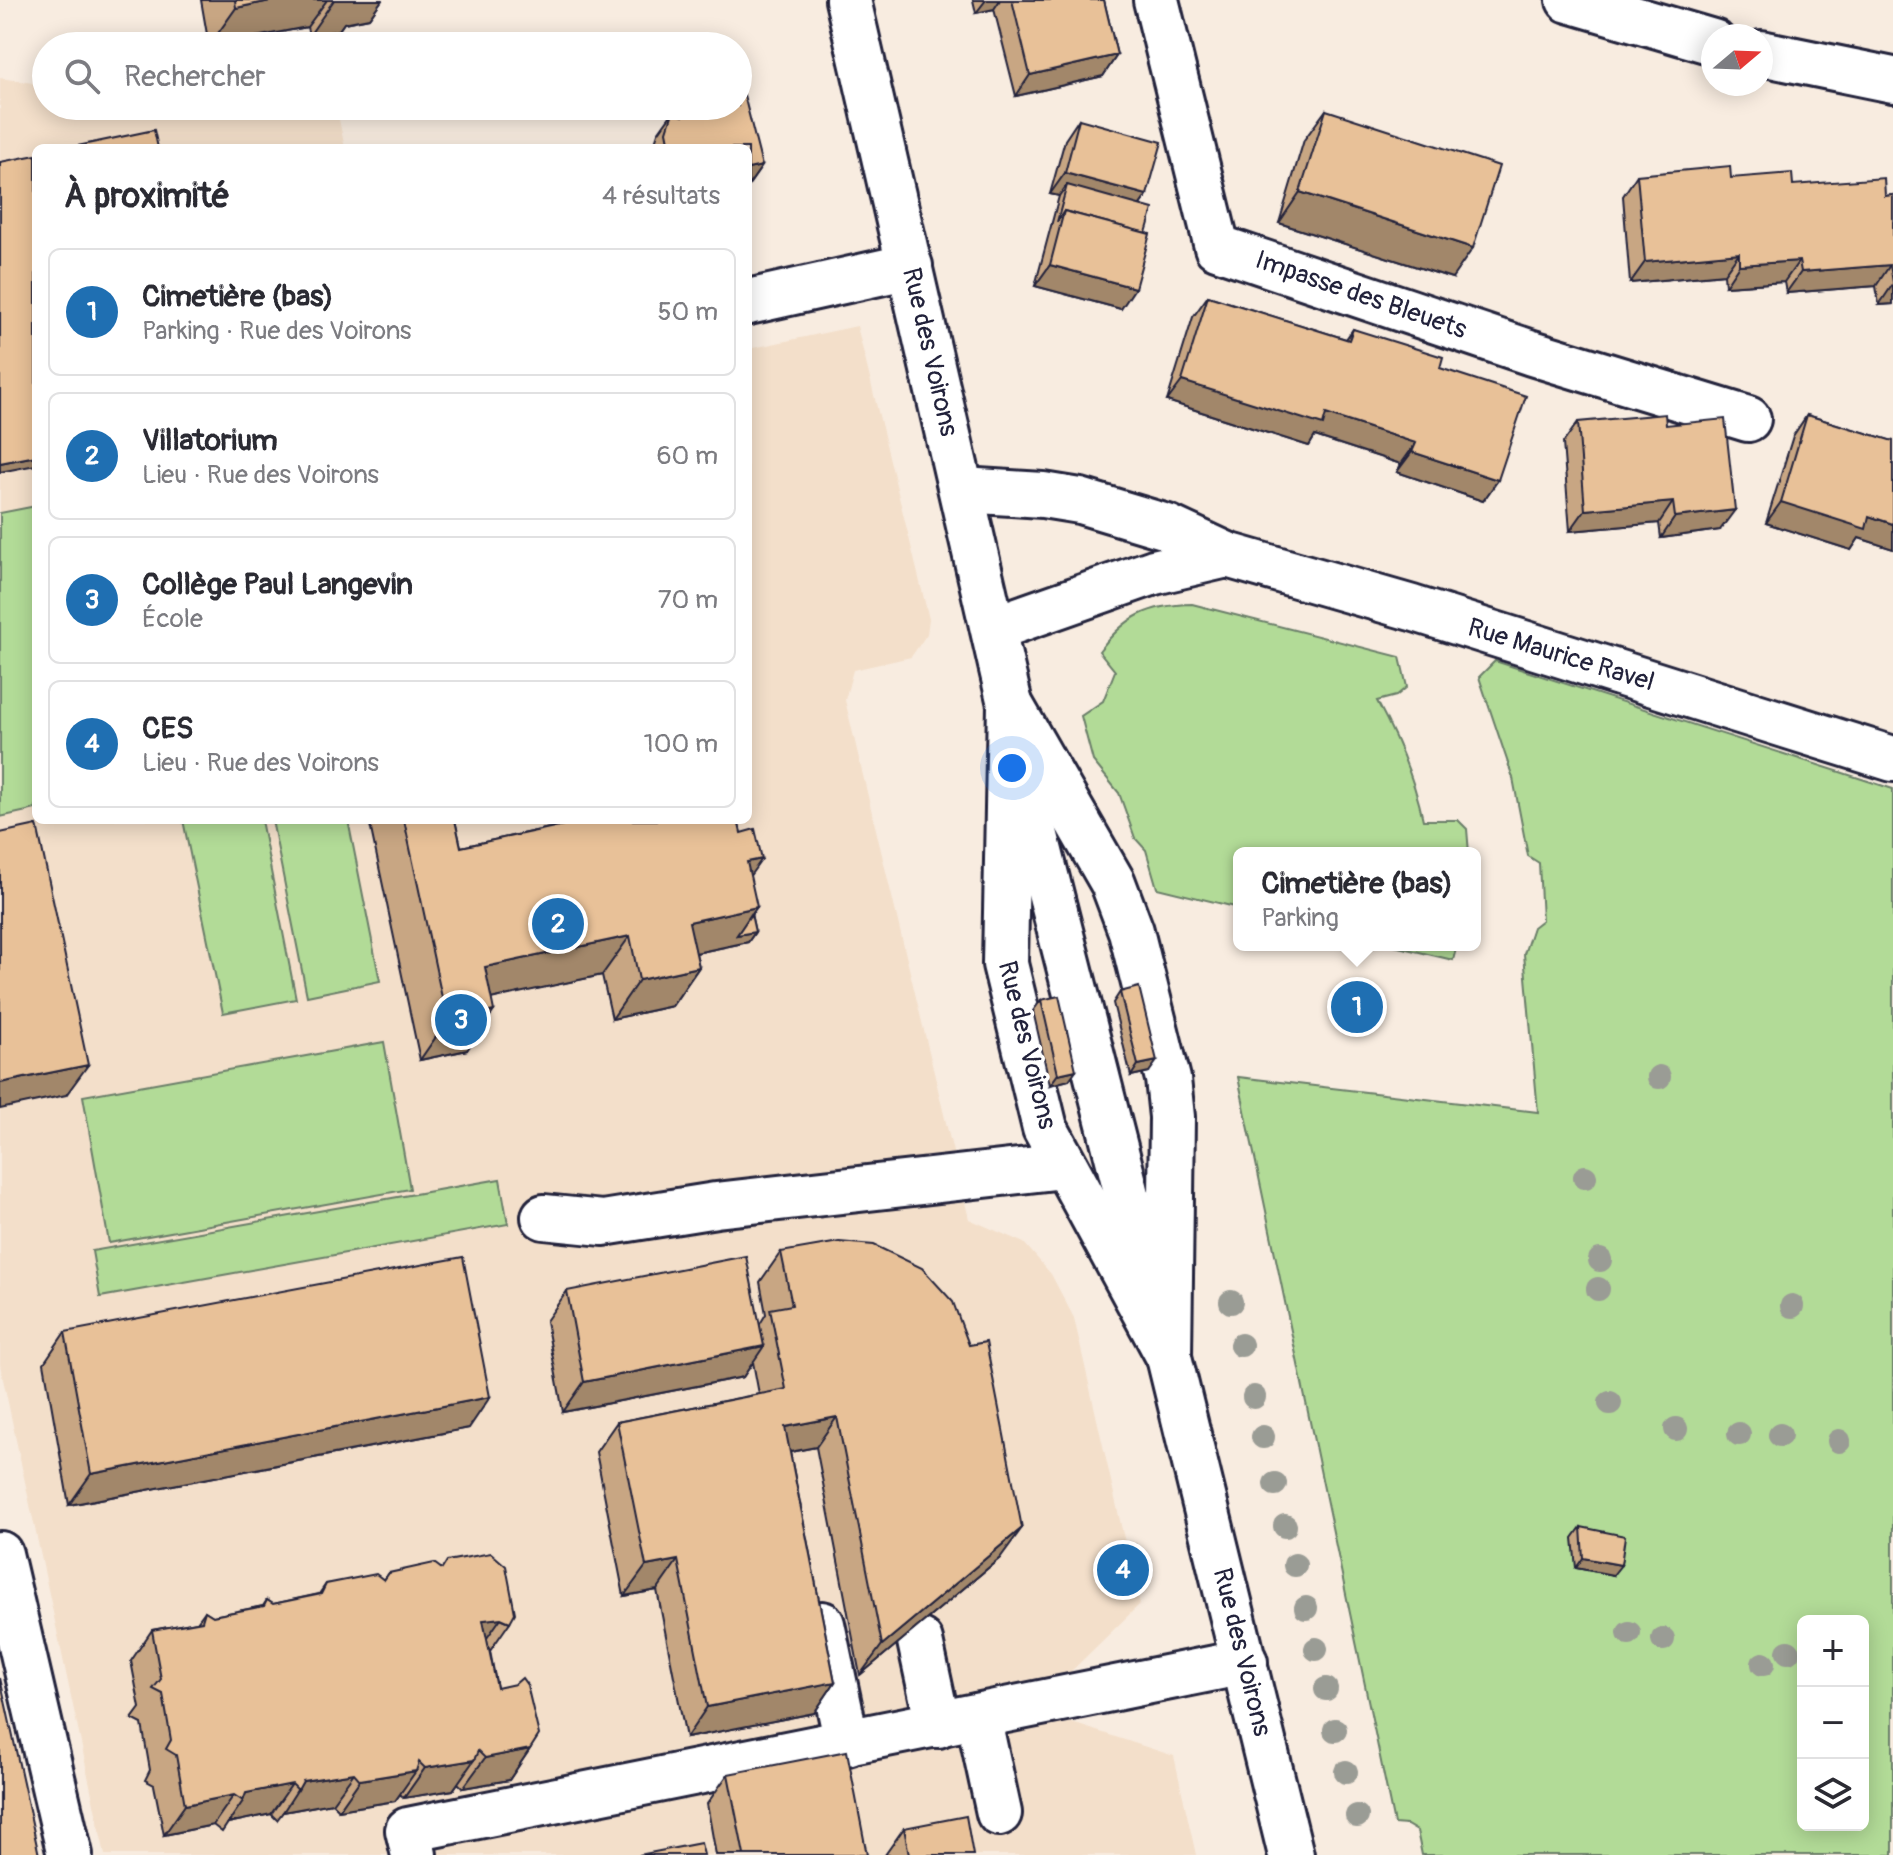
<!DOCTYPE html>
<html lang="fr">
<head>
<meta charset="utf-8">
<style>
	body { margin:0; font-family:Pangolin,sans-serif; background:#f7f7f7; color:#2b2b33 }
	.controls { position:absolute; right:24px; bottom:24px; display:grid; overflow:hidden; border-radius:12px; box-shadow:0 4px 20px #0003 }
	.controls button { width:72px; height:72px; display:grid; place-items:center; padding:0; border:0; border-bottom:2px solid #e1e1e2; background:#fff; color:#2b2b33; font:40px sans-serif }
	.compass { position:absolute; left:1701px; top:24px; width:72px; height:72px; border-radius:50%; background:#fff; box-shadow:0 4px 20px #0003; rotate:71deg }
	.you { position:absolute; left:1012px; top:768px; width:28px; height:28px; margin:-20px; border:6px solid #fff; border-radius:50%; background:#1a73e8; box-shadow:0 0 0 12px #1a73e833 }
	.badge { display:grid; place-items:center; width:52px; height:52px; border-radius:50%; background:#1f6fb2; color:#fff; font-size:26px; font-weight:700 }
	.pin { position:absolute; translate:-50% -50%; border:4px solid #fff; box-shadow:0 2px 8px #0006 }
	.popup { position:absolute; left:1233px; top:847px; width:248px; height:104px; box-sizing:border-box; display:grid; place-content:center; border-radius:12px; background:#fff; filter:drop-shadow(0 2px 6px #0005); font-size:26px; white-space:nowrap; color:#7c7c81 }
	.popup b { font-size:30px; color:#2b2b33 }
	.popup::after { content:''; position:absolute; left:50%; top:100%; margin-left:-16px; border:16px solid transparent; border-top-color:#fff }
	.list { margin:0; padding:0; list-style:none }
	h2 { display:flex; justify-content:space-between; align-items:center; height:104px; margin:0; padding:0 32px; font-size:34px }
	h2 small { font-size:26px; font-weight:400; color:#7c7c81 }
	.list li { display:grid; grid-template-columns:52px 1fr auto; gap:24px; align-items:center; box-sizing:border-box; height:128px; margin:0 16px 16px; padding:0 16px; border:2px solid #e1e1e2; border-radius:12px }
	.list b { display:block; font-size:30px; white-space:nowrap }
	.list p { margin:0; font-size:26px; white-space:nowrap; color:#7c7c81 }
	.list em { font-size:26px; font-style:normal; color:#7c7c81 }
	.icon { flex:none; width:44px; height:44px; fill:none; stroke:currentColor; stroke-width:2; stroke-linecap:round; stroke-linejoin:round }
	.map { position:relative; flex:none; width:1893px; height:1855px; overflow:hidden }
	.search { position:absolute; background:#fff; box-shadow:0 4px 20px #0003; left:32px; top:32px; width:720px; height:88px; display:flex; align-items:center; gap:20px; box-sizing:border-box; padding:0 28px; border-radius:44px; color:#7c7c81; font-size:30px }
	.panel { position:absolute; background:#fff; box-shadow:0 4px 20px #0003; left:32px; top:144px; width:720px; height:680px; border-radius:12px }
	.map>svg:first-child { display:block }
	.built { fill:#f3dfca }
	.green { fill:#b2db97; stroke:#6a7e69; stroke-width:2; fill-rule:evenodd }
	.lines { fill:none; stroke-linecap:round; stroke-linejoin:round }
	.minor-casing { stroke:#22223b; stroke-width:50 }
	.minor { stroke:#fff; stroke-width:44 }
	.tree { fill:#9a9c95 }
	.wall { fill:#c8a683; stroke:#22223b; stroke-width:2 }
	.shaded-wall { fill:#a2876a; stroke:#22223b; stroke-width:2 }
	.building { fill:#e8c198; stroke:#22223b; stroke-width:2 }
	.labels { text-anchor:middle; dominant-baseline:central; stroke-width:7; stroke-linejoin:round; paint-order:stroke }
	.street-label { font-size:26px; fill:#22223b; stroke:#fff }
</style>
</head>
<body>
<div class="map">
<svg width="1893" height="1855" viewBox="0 0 1893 1855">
	<rect width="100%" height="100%" fill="#f8ece0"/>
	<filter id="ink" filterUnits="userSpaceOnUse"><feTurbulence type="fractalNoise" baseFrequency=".0125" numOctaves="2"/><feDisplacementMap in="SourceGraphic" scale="16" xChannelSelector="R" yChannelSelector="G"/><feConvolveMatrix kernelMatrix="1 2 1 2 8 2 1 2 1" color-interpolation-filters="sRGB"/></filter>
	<g filter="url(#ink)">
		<path class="built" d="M0,78L46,85V106H212L338,115L345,148H36V820H748V349L857,326L929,619L927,634L911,657L853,670L845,700L969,1219L1024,1243L1051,1274L1074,1318L1128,1556L1113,1559L1118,1585L1134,1582L1140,1604L1055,1687L1063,1720L1174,1756L1196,1855H105L0,1365Z"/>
		<g class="green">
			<path d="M36,506V809L0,817V513Z"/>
			<path d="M1192,604L1400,657L1407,687L1396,696L1377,701C1398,740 1414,777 1423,820H1458L1467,829L1469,853H1239V908L1157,888L1146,850L1135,838L1119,793L1093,761L1081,716L1103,701L1115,671L1099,651C1126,616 1148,605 1192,604Z"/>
			<path d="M1495,661L1893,789V1855H1422L1417,1831L1407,1825L1394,1824L1238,1077L1538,1112L1524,954L1533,927L1542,920L1539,863L1528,856L1513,778L1479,677ZM1803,1621H1863V1825H1803Z"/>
			<path d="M183,820H261L296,999L223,1013Z"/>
			<path d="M272,820H348L380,981L307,996Z"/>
			<path d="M1390,945H1457L1453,960Z"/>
			<path d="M384,1042L410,1189L109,1243L83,1096Z"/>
			<path d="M500,1179L508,1224L100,1297L92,1251Z"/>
		</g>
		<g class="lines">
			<g class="minor-casing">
				<g id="minor">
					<path d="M848,0L1010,704L1005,964L1045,1128L1169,1357"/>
					<path d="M1156,0L1217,247L1532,353L1748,419"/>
					<path d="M1569,0L1713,42"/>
					<path d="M1761,53L1893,80"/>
					<path d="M748,302L910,266"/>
					<path d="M962,490L1043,495L1080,501L1167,527L1227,555L1412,608L1893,759"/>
					<path d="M995,628L1154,572L1227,555"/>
					<path d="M1010,704L1113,883L1131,931L1168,1079L1172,1117L1169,1357L1291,1855"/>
					<path d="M1024,789L1152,1293"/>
					<path d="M544,1217L603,1223L716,1205L1064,1166"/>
					<path d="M0,1554L70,1855"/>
					<path d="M822,1624L847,1743"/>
					<path d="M920,1641L938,1725"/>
					<path d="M978,1716L999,1813"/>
					<path d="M414,1855L408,1830L1245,1662"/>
				</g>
			</g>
			<use href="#minor" class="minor"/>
		</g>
		<g class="tree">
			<circle cx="1659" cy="1077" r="12"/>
			<circle cx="1585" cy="1177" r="12"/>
			<circle cx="1600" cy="1260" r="12"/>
			<circle cx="1598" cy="1289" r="12"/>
			<circle cx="1231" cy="1302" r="12"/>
			<circle cx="1792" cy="1306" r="12"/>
			<circle cx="1241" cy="1345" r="12"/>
			<circle cx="1254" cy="1397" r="12"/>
			<circle cx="1610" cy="1403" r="12"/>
			<circle cx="1676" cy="1429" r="12"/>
			<circle cx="1739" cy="1434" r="12"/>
			<circle cx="1780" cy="1435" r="12"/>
			<circle cx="1263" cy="1437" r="12"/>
			<circle cx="1839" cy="1441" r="12"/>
			<circle cx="1275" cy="1484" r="12"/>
			<circle cx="1285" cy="1526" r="12"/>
			<circle cx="1295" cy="1565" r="12"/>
			<circle cx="1306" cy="1608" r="12"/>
			<circle cx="1629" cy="1633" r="12"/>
			<circle cx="1663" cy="1639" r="12"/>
			<circle cx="1316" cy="1649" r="12"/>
			<circle cx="1788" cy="1652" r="12"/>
			<circle cx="1763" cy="1664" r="12"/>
			<circle cx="1326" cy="1689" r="12"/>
			<circle cx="1335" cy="1730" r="12"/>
			<circle cx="1346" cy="1772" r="12"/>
			<circle cx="1357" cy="1816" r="12"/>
		</g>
		<g class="wall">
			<path d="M201,0H382L369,18L344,23L339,30L309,36L307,27L211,46H209Z"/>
			<path d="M973,0H1104L1117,55L1103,76L1016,96L994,9L976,13Z"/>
			<path d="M683,106H738L762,166L748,186V148L654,145L658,133L673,112L678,114Z"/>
			<path d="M1326,110L1452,278L1279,223L1304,140Z"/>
			<path d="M1079,119L1147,195L1140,205L1121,309L1035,286L1059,196L1050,194L1065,140Z"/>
			<path d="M1637,175L1731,178L1885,196L1893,195V304L1879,305L1876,286L1786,293L1784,282L1725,286L1724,274L1630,283L1623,196Z"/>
			<path d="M1208,296L1346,339L1353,329L1440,368L1498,480L1483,501L1397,472L1401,464L1315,436L1309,446L1167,401L1193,317Z"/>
			<path d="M1807,415L1892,441L1893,439V549L1859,538L1851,550L1766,523L1793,436Z"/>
			<path d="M1578,422L1666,425L1720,530L1661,538L1659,523L1570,531L1563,443Z"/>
			<path d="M369,820H455L461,847L568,824L567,820H738L750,876L751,914L755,932L748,942L696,953L699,967L672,1006L612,1019L602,975L492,998L467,1050L420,1060Z"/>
			<path d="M1120,992L1149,1072L1131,1076L1113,1003Z"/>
			<path d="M1041,1000L1069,1080L1050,1085L1033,1011Z"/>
			<path d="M781,1252L1000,1558L860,1675L816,1447L790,1452L835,1682L814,1713L686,1738L657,1590L624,1596L596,1452L617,1422L759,1394L753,1362L743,1377L563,1412L546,1321L567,1291L760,1324L766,1314L760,1282Z"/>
			<path d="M65,1332L469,1428L69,1505L44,1363Z"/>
			<path d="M1581,1527L1613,1575L1576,1568L1573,1538Z"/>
			<path d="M1120,1548L1134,1582L1118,1585L1112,1559Z"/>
			<path d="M389,1573L510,1622L490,1651L497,1688L530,1749L509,1780L463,1788L458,1783L453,1790L404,1798L400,1794L395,1801L339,1810L332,1803L283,1812L277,1820L271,1814L228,1823L222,1832L213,1825L164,1835L154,1785L145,1780L150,1770L142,1724L132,1719L140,1708L131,1661L152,1630L197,1622L205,1611L213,1616L263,1606L267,1600L273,1604L319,1594L326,1584L384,1580Z"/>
			<path d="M728,1774L867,1855H716L707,1804Z"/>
			<path d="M904,1828L973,1855H885Z"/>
		</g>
		<g class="shaded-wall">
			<path d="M275,0H327L307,27L209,46L236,8Z"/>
			<path d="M334,0H382L369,18L344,23L339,30L309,36Z"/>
			<path d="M986,0H1000L994,9L976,13Z"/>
			<path d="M1117,55L1103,76L1016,96L1030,75Z"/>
			<path d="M762,166L748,186V169Z"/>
			<path d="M1065,173L1147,195L1132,216L1067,185L1059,196L1050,194Z"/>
			<path d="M1300,192L1473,248L1452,278L1279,223Z"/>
			<path d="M1739,253L1724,274L1630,283L1645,262Z"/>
			<path d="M1799,261L1784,282L1725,286L1739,265Z"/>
			<path d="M1050,265L1135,288L1121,309L1035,286Z"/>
			<path d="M1890,265L1876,286L1786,293L1801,272Z"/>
			<path d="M1893,284V304L1879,305Z"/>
			<path d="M1182,381L1326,414L1416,443L1401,464L1315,436L1309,446L1167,401Z"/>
			<path d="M1412,452L1498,480L1483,501L1397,472Z"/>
			<path d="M36,456V465L0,472V463Z"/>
			<path d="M1673,502L1659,523L1570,531L1585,510Z"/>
			<path d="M1781,502L1869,516L1893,524V549L1859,538L1851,550L1766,523Z"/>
			<path d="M1735,510L1720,530L1661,538L1675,517Z"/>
			<path d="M762,859L734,898L747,862Z"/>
			<path d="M757,907L737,935L755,932L748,942L662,960L689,922Z"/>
			<path d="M630,936L602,975L458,1006L485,967Z"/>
			<path d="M699,967L672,1006L612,1019L639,980Z"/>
			<path d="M494,1011L467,1050L420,1060L447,1021Z"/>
			<path d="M1157,1061L1149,1072L1131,1076L1138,1065Z"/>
			<path d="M88,1065L66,1095L0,1109V1083Z"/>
			<path d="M1076,1070L1069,1080L1050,1085L1058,1074Z"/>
			<path d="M764,1346L743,1377L563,1412L584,1382Z"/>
			<path d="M490,1397L469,1428L69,1505L91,1474Z"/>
			<path d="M837,1417L816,1447L764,1457L785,1427Z"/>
			<path d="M1022,1528L1000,1558L860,1675L882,1645Z"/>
			<path d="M1583,1558L1621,1565L1613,1575L1576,1568Z"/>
			<path d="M678,1560L657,1590L624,1596L646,1566Z"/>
			<path d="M1141,1571L1134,1582L1118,1585L1126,1574Z"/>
			<path d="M501,1618L480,1648L483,1620Z"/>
			<path d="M835,1682L814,1713L686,1738L707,1707Z"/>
			<path d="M530,1749L509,1780L463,1788L485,1758Z"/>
			<path d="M474,1760L453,1790L404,1798L425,1768Z"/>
			<path d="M416,1771L395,1801L339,1810L360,1780Z"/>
			<path d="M354,1773L332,1803L283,1812L303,1781Z"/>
			<path d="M292,1784L271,1814L228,1823L243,1801L246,1793Z"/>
			<path d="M234,1795L213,1825L164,1835L185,1805Z"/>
		</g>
		<g class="building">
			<path d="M235,0H275L236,8Z"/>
			<path d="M1012,0H1104L1117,55L1030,75Z"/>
			<path d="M743,91L762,166L748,169V148H644L669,141L667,131L673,112L683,116L686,106H738V92Z"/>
			<path d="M1326,110L1499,166L1473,248L1300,192Z"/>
			<path d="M1079,119L1162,142L1147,195L1065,173Z"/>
			<path d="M154,130L158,148H68Z"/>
			<path d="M36,155V456L0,463V162Z"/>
			<path d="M1730,166L1731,178L1792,173L1793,185L1884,178L1885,196L1893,195V282L1890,265L1801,272L1799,261L1739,265V253L1645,262L1637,175Z"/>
			<path d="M1067,185L1153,209L1146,233L1064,211L1057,222Z"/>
			<path d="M1064,211L1150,234L1135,288L1050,265Z"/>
			<path d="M1208,296L1349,340L1353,329L1443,357L1440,368L1526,396L1498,480L1412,452L1416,443L1326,414L1323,425L1182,381Z"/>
			<path d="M1665,414L1666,425L1725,419L1735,510L1675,517L1673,502L1585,510L1578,422Z"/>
			<path d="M1807,415L1893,441V524L1869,516L1866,529L1781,502Z"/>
			<path d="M404,820H455L461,847L587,820H738L741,833L755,829L762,859L747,862L757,907L689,922L699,967L639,980L630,936L485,967L494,1011L447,1021Z"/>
			<path d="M37,825L88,1065L0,1083V833Z"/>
			<path d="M751,914L755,932L737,935Z"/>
			<path d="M1139,987L1157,1061L1138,1065L1120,992Z"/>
			<path d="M1059,996L1076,1070L1058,1074L1041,1000Z"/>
			<path d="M839,1242L874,1245L922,1268L953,1302L969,1345L986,1342L1022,1528L882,1645L837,1417L785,1427L835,1682L707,1707L678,1560L646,1566L617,1422L786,1389L770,1309L792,1305L781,1252Z"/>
			<path d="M746,1256L764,1346L584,1382L567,1291Z"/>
			<path d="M463,1257L490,1397L91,1474L65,1332Z"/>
			<path d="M1581,1527L1625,1536L1621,1565L1583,1558Z"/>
			<path d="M1135,1545L1141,1571L1126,1574L1120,1548Z"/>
			<path d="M491,1553L506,1566L515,1613L510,1622L501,1618L483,1620L497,1688L515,1684L522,1678L527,1685L539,1735L530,1749L485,1758L478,1751L474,1760L425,1768L419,1762L416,1771L360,1780L354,1773L303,1781L298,1790L292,1784L246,1793L243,1801L234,1795L185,1805L176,1755L166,1749L171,1740L163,1694L153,1689L161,1679L152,1630L202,1621L205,1611L213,1616L264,1606L267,1600L273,1604L321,1594L326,1584L376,1574L384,1580L389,1573L434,1563L442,1569L447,1561Z"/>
			<path d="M0,1678L39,1855H0Z"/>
			<path d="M847,1751L867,1855H744L728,1774Z"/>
			<path d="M966,1816L973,1855H909L904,1828Z"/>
			<path d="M701,1843L704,1855H639Z"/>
		</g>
	</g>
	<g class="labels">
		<g class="street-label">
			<text transform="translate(1361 295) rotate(19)">Impasse des Bleuets</text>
			<text transform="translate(930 352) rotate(77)">Rue des Voirons</text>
			<text transform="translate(1561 655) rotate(17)">Rue Maurice Ravel</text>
			<text transform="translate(1027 1045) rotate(76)">Rue des Voirons</text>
			<text transform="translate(1242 1652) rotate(76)">Rue des Voirons</text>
		</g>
	</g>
</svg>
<div class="controls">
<button>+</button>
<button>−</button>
<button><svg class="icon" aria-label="layers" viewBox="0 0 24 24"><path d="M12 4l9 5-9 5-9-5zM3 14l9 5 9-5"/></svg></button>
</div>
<svg class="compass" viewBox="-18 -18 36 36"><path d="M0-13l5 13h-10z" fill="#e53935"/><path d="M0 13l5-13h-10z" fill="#7c7c81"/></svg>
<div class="you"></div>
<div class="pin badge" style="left:1357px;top:1007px">1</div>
<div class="popup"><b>Cimetière (bas)</b>Parking</div>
<div class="pin badge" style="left:558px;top:924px">2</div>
<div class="pin badge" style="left:461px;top:1020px">3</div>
<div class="pin badge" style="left:1123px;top:1570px">4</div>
<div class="search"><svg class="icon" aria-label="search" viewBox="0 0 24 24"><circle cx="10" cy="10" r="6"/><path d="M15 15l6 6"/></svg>Rechercher</div>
<section class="panel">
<h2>À proximité<small>4 résultats</small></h2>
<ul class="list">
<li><span class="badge">1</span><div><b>Cimetière (bas)</b><p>Parking · Rue des Voirons</p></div><em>50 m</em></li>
<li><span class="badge">2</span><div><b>Villatorium</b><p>Lieu · Rue des Voirons</p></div><em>60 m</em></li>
<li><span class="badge">3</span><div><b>Collège Paul Langevin</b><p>École</p></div><em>70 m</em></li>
<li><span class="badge">4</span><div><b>CES</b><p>Lieu · Rue des Voirons</p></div><em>100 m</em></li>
</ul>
</section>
</div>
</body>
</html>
